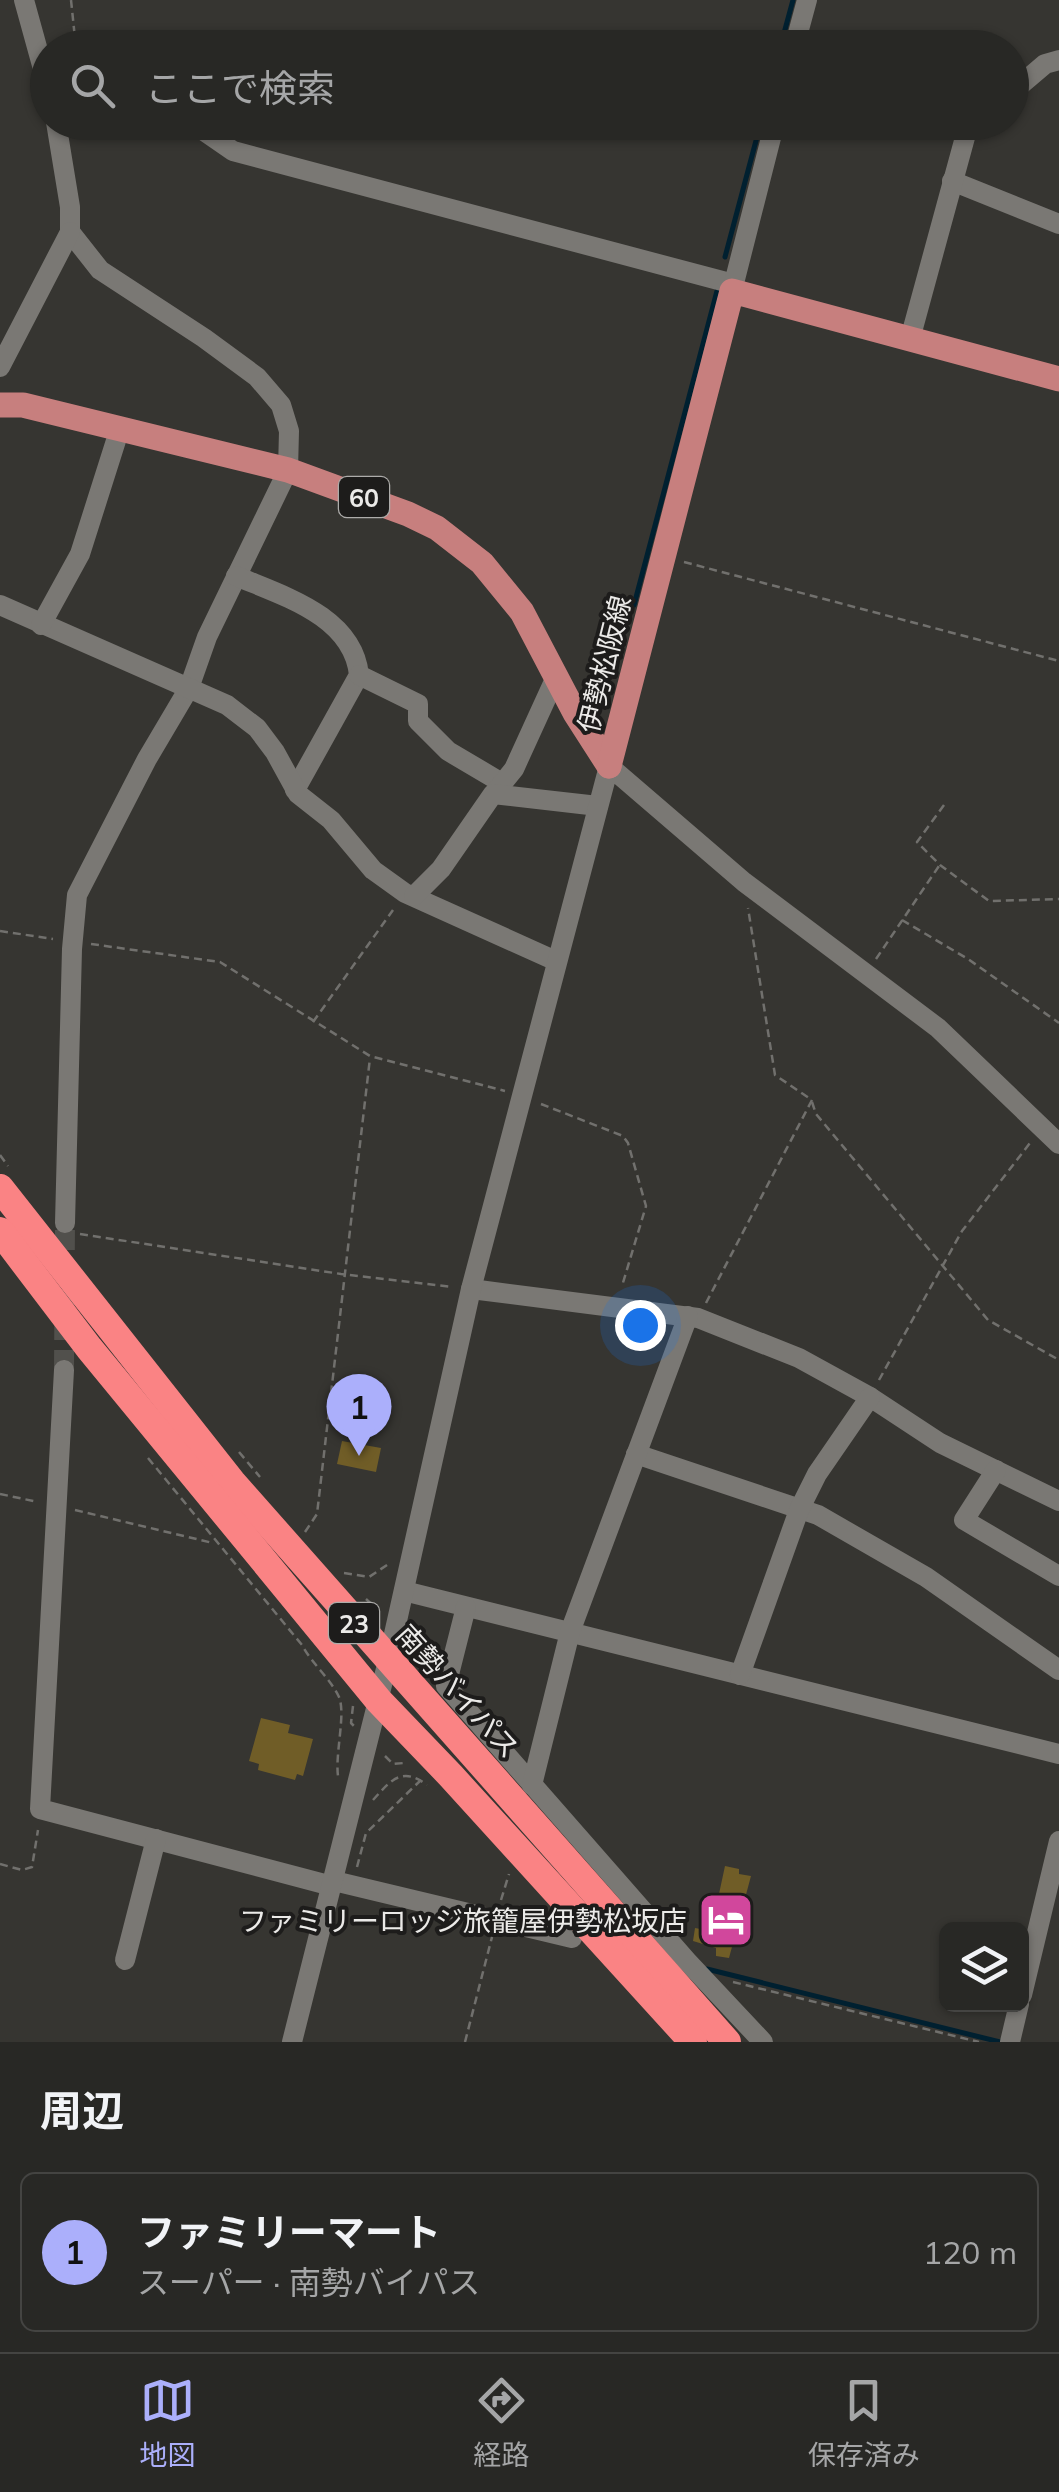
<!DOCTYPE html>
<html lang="ja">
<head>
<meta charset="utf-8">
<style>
	body { margin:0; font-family:Mulish,"Noto Sans JP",sans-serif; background:#343432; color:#f1f3f6 }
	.controls { position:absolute; right:30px; bottom:30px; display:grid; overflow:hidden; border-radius:15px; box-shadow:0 2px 8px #0004 }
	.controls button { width:90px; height:90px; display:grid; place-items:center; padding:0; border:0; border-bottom:2px solid #444442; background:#282825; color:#f1f3f6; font:50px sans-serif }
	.you { position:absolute; left:640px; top:1325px; width:35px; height:35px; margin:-25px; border:8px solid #fff; border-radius:50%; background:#1a73e8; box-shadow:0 0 0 15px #1a73e833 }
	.badge { display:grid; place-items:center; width:65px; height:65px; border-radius:50%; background:#abaffb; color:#111; font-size:32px; font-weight:700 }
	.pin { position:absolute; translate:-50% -82px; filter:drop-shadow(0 2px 5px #0008) }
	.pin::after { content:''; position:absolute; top:52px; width:35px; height:30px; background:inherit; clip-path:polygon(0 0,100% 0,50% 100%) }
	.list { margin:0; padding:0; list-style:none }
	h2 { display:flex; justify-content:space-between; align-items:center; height:130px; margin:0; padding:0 40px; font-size:42px }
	h2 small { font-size:32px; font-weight:400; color:#a5a6a7 }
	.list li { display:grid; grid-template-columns:65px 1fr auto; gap:30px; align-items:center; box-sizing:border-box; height:160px; margin:0 20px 20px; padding:0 20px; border:2px solid #444442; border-radius:15px }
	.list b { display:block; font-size:38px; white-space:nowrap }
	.list p { margin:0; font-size:32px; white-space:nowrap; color:#a5a6a7 }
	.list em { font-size:32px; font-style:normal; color:#a5a6a7 }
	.icon { flex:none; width:55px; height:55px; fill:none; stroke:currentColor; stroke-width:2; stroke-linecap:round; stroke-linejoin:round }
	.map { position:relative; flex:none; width:1059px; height:2042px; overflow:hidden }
	.search { position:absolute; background:#282825; box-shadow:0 2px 8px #0004; left:30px; right:30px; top:30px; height:110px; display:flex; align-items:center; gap:25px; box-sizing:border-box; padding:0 35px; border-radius:55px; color:#a5a6a7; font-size:38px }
	.sheet { height:310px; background:#282825 }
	nav { display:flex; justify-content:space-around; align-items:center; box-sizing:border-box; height:140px; border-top:2px solid #444442; background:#282825; font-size:28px; color:#a5a6a7 }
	nav a { display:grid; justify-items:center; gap:5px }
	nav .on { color:#abaffb }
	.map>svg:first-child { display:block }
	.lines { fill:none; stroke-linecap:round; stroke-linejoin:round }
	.stream { stroke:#002030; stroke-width:5 }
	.building { fill:#705d27 }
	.minor-tunnel { stroke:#51504c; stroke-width:20; stroke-dasharray:20 10; stroke-linecap:butt }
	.path { stroke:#71706d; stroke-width:2.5; stroke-dasharray:8 5; stroke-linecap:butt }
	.minor { stroke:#7a7874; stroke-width:20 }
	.major { stroke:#c77f7e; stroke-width:25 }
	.highway { stroke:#fa8384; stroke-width:28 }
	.labels { text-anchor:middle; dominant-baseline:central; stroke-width:8; stroke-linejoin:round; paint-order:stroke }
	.shield { fill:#1d1c1b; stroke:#adacaa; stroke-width:2.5 }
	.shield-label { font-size:25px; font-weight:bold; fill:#ebeae8 }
	.street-label { font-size:28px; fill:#ebeae8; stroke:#1d1c1b }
	.poi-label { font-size:28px; fill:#ebeae8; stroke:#1d1c1b; text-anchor:end }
</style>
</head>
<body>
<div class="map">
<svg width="1059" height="2042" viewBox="0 0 1059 2042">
	<rect width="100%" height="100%" fill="#363531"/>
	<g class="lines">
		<g class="stream">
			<path d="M780,48L793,0"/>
			<path d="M725,257L761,122"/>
			<path d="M634,605L717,291"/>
			<path d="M707,1969L1000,2042"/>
		</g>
	</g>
	<g class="building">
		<path d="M342,1441L381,1448L376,1472L337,1464Z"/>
		<path d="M261,1718L290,1725L288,1733L313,1739L303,1776L297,1774L295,1780L258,1770L259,1764L249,1761Z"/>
		<path d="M725,1866L739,1869V1874L751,1876L729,1958L716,1956V1948L693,1941L695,1928L711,1931Z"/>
	</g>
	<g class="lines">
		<path class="minor-tunnel" d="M64,1370L65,1223"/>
		<g class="path">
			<path d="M71,0L76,48"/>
			<path d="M684,562L1059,661"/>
			<path d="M944,805L917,842L940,865L989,901L1059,899"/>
			<path d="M902,920L968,959L1059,1023"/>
			<path d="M0,931L53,939"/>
			<path d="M91,944L220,962L370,1056L505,1091"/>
			<path d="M876,959L939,866"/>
			<path d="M313,1022L393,910"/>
			<path d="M812,1102L816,1114L988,1320L1059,1360"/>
			<path d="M541,1104L623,1136L628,1143L646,1206L622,1286"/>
			<path d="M0,1155L8,1166"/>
			<path d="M80,1234L341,1274L453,1287"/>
			<path d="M706,1303L812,1100L775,1075L748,908"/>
			<path d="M879,1380L962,1231L1030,1143"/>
			<path d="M239,1452L260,1477"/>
			<path d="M148,1458L302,1645C312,1664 330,1678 339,1697C346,1714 335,1753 338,1776"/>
			<path d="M0,1494L38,1502"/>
			<path d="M75,1510L213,1543"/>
			<path d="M305,1532L317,1514L370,1058"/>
			<path d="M344,1573L369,1577L390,1563"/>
			<path d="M366,1599L378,1610"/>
			<path d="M353,1706L351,1723L354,1726"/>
			<path d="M385,1756L393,1764L404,1763"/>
			<path d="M373,1800C391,1780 402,1766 427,1785"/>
			<path d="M0,1864L22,1870L32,1867L38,1830"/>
			<path d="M357,1867L366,1833L421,1780"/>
			<path d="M501,1900L509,1874"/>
			<path d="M733,1982L979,2042"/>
			<path d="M465,2042L492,1937"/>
		</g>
		<g class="minor">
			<path d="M24,0L48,87"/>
			<path d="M794,48L807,0"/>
			<path d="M1012,92L1045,64L1059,60"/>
			<path d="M56,122L70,207V232L100,270L204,338L257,377L281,405L289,431L288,470L207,637L189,688L147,759L77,895L72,949L65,1223"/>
			<path d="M191,122L233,151L726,282L732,291"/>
			<path d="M952,181L1059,224"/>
			<path d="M732,291L775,122"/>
			<path d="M910,339L967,130L975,122"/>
			<path d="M0,367L70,232"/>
			<path d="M236,576C283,596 353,616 359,675L295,790"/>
			<path d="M0,605L227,705L257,728L275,752L298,794L331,820L373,870L405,893L556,961"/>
			<path d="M41,625L80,554L120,428"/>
			<path d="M359,675L418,704V721L448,751L502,783"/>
			<path d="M497,790L514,769L556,677"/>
			<path d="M414,896L441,869L493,794L598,806"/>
			<path d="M471,1289L698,1318L799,1358L870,1397L940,1443L1059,1501"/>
			<path d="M64,1370L40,1809L332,1886"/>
			<path d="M636,1454L818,1515L926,1577L1059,1670"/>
			<path d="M996,1470L964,1520L1059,1576"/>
			<path d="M404,1591L1059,1754"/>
			<path d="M466,1607L446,1686L687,1961L763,2042"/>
			<path d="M740,1675L799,1510L817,1474L870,1397"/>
			<path d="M532,1785L570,1632L688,1316"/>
			<path d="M334,1881L572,1938"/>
			<path d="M125,1960L156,1839"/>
			<path d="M1022,1995L1059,1841"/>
			<path d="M292,2042L388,1661L471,1289L609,766L744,882L938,1028L1059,1144"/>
			<path d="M1010,2042L1019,2004"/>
		</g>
		<g class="major">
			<path d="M0,405H23L288,470L408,514L437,528L482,563L522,612L575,713L609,766"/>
			<path d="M609,766L732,291L1059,379"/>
		</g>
		<g class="highway">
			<path d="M0,1188L232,1482L727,2042"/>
			<path d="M0,1231L89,1348L379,1701L451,1776L693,2042"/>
		</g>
	</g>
	<defs>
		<g id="hotel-square" transform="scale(2.875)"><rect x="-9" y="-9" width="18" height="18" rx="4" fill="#d1479c" stroke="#1d1c1b"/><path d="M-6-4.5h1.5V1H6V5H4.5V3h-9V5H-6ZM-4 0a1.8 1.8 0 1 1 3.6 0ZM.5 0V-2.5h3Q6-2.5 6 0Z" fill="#fff"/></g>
	</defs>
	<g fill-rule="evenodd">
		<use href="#hotel-square" x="726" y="1920"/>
	</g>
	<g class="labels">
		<g class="shield">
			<rect x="339" y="477" width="50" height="40" rx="8"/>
			<rect x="329" y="1603" width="50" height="40" rx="8"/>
		</g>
		<g class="shield-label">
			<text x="364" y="497">60</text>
			<text x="354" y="1623">23</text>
		</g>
		<g class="street-label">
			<text transform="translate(604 664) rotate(-76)">伊勢松阪線</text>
			<text transform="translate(458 1691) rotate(48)">南勢バイパス</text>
		</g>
		<g class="poi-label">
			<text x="687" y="1920">ファミリーロッジ旅籠屋伊勢松坂店</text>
		</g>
	</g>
</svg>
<div class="controls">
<button><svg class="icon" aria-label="layers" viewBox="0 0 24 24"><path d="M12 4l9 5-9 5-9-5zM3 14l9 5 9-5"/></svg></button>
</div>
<div class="you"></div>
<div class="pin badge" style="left:359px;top:1456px">1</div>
<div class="search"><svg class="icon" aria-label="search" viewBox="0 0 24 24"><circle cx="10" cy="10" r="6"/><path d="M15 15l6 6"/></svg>ここで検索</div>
</div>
<section class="sheet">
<h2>周辺<small></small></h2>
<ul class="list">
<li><span class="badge">1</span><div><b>ファミリーマート</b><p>スーパー · 南勢バイパス</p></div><em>120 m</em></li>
</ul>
</section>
<nav>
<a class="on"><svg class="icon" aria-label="map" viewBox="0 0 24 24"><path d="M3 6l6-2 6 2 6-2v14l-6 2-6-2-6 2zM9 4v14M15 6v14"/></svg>地図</a>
<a><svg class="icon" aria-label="directions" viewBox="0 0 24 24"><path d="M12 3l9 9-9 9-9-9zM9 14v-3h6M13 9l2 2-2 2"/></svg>経路</a>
<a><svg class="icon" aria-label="saved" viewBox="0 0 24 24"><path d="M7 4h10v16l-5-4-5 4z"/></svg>保存済み</a>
</nav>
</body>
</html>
